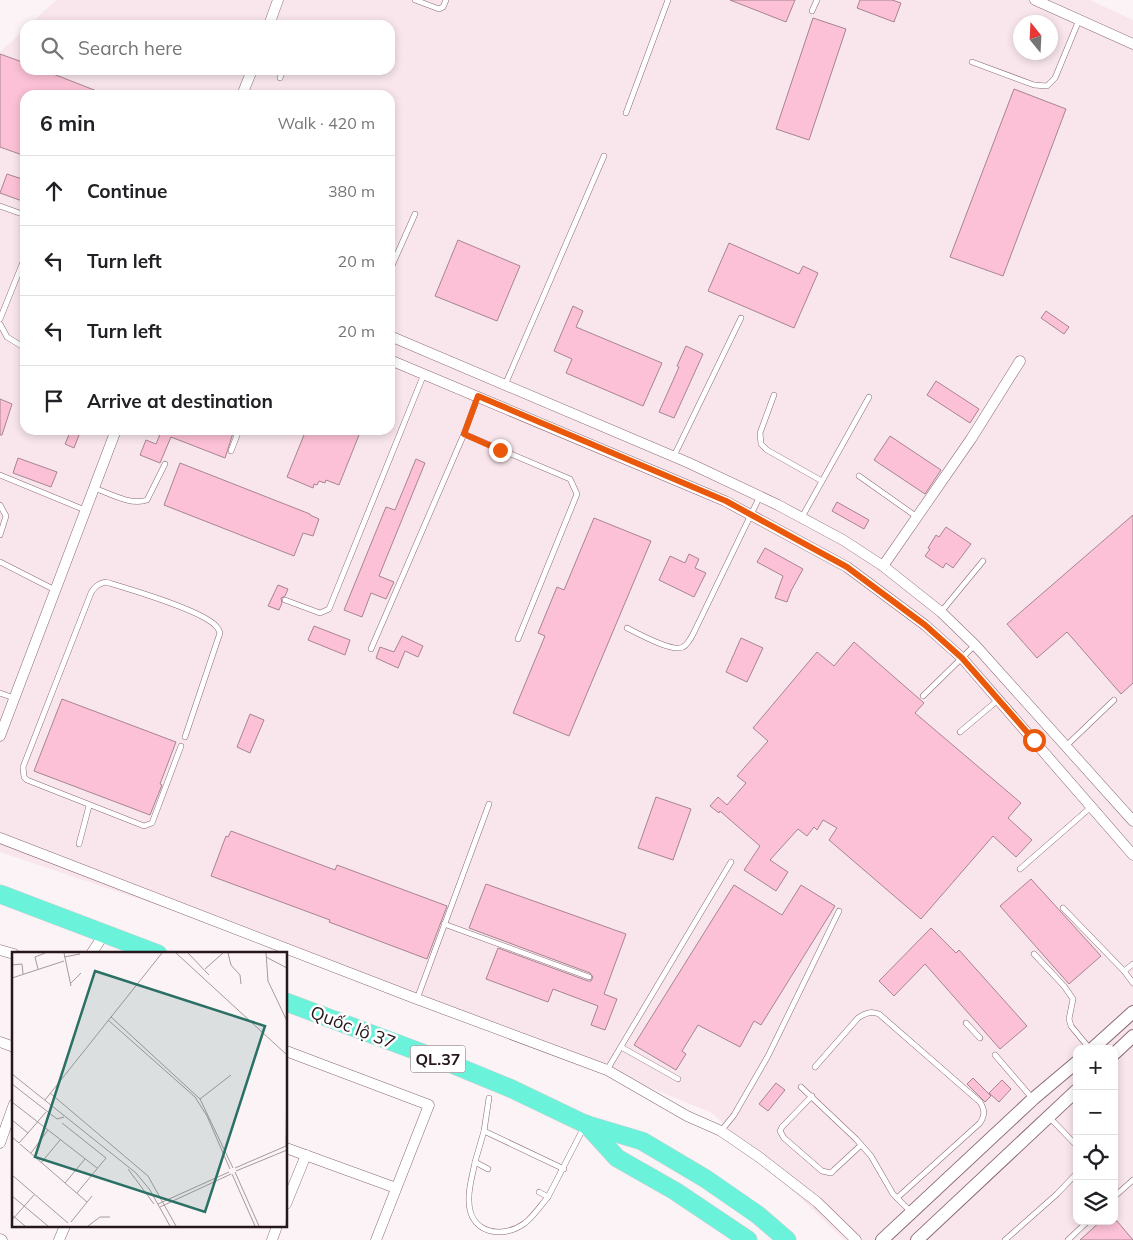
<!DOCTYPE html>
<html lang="en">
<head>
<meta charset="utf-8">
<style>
	body { margin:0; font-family:Mulish,sans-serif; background:#f6f6f6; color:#202124 }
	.controls { position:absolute; right:15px; bottom:15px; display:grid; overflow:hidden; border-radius:10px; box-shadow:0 2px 8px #0003 }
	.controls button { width:45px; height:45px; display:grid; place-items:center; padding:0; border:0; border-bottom:1px solid #e0e0e0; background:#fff; color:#202124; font:25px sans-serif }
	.compass { position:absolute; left:1013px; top:15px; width:45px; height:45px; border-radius:50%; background:#fff; box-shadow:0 2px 8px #0003; rotate:342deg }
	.stop { position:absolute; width:15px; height:15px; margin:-11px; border:4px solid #ea580c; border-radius:50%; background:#fff }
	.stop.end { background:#ea580c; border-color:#fff; box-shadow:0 1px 5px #0008 }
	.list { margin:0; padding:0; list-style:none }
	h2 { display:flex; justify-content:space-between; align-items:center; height:65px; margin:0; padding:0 20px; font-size:21px }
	h2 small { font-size:16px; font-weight:400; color:#757577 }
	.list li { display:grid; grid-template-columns:32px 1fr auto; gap:15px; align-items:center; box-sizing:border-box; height:70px; padding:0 20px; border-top:1px solid #e0e0e0 }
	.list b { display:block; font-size:19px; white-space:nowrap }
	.list em { font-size:16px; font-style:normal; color:#757577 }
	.icon { flex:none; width:28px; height:28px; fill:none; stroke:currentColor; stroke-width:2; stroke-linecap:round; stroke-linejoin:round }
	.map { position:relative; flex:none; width:1133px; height:1240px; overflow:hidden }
	.search { position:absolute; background:#fff; box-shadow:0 2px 8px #0003; left:20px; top:20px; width:375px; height:55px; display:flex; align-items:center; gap:12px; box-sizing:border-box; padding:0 18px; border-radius:15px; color:#757577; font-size:19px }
	.panel { position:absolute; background:#fff; box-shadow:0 2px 8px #0003; left:20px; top:90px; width:375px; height:345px; border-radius:15px }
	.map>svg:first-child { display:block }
	.built { fill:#f9e6ec; fill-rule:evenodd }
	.building { fill:#fcc1d6; stroke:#a78490 }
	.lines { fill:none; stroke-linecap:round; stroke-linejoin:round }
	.service-casing { stroke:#8c6a76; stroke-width:6 }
	.minor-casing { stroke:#8c6a76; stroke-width:11 }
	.tertiary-casing { stroke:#8c6a76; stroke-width:14 }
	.trunk-casing { stroke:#d3d1d2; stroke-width:19 }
	.service { stroke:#fff; stroke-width:5 }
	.minor { stroke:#fff; stroke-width:10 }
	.tertiary { stroke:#fff; stroke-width:12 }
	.trunk { stroke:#6af2db; stroke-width:18 }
	.route { stroke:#ea580c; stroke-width:6 }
	.labels { text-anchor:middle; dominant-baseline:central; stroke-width:5; stroke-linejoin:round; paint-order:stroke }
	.shield { fill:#fff; stroke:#665d60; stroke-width:1 }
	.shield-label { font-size:16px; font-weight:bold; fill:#25171c }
	.street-label { font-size:18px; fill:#25171c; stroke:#fff }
	.inset-road { fill:none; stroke:#a59b9e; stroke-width:1 }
	.view { fill:#2b7064; fill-opacity:0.15; stroke:#2b7064; stroke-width:2.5 }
	.inset-edge { fill:none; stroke:#25171c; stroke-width:2.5 }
</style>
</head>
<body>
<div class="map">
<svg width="1133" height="1240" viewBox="0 0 1133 1240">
	<rect width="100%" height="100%" fill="#fbf3f5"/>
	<path class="built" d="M56,0H1090L1133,20V1240H844L712,1113L417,993L0,852V52L25,29V70H390V25H29ZM1020,22H1050V52H1020ZM25,95H390V430H25ZM1077,1049H1114V1221H1077Z"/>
	<g class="building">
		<path d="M730,0H795L786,22Z"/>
		<path d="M860,0H892L901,3L894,22L857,8Z"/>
		<path d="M813,18L846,29L809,140L776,129Z"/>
		<path d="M0,54L25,63V70H43L107,95H25V156L0,147Z"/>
		<path d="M1014,89L1066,109L1003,276L950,257Z"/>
		<path d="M7,174L25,180V202L0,193Z"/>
		<path d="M458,240L520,266L497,321L435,296Z"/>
		<path d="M729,243L799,274L803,266L818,273L794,328L708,291Z"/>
		<path d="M573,306L583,311L576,327L662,363L643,406L566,373L572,359L554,351Z"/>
		<path d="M1046,311L1069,327L1064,334L1041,318Z"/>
		<path d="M686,346L703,354L674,418L659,412L679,367L677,366Z"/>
		<path d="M936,381L979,409L970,423L927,395Z"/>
		<path d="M0,399L12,404L2,435H0Z"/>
		<path d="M71,430H81L74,448L65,444Z"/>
		<path d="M156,430H234L225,458L171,437L160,463L140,455L146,440L156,444L161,432Z"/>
		<path d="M306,430H361L339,485L326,480L325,483L319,481L317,485L314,484L313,488L287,477Z"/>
		<path d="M890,436L941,470L925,494L874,460Z"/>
		<path d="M18,458L57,472L51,487L13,473Z"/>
		<path d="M416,459L425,463L379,576L394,582L386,599L371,593L362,617L344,610L386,507L395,510Z"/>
		<path d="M180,463L310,514V515L319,519L313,536L303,533L294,556L164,505Z"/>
		<path d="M837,502L869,520L864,529L832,511Z"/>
		<path d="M1133,515V683L1121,694L1067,632L1037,658L1007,624Z"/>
		<path d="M594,518L651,541L569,736L513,713L545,636L538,633L557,587L564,590Z"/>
		<path d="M946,527L971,544L953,568L946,563L943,568L925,556L930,549L928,548L936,535L939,537Z"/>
		<path d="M765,548L803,569L791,591L787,602L775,598L783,576L757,562Z"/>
		<path d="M689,554L699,559L695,568L706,573L694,597L659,580L670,556L685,563Z"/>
		<path d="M278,585L288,589L285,596L281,598L282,603L279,610L268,606Z"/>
		<path d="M314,626L350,640L345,655L308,640Z"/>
		<path d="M402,636L423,646L418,657L405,651L398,668L376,658L380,647L394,652Z"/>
		<path d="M741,638L763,648L747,682L726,672Z"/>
		<path d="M854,642L924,703L915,713L1021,803L1008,818L1032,840L1016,857L993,836L921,919L829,840L837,828L823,820L817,830L814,827L807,836L798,829L770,860L788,872L776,891L744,870L760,846L720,811L719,813L710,806L718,797L727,805L746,783L737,776L768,741L753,728L817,652L834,666Z"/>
		<path d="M62,699L176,742L160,784L162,785L150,815L34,771Z"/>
		<path d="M250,714L264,720L250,753L237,747Z"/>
		<path d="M656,797L691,809L673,860L638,848Z"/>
		<path d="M231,831L335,870L337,865L447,906L427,959L329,922L330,920L211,876L226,836L228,837Z"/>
		<path d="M1031,879L1101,956L1069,984L1000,906Z"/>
		<path d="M486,884L626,934L604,994L617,999L605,1030L591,1025L598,1006L553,989L548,1002L486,979L498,948L588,981H591L593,977L590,973L469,928Z"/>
		<path d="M734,885L782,915L801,885L835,906L761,1025L754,1021L740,1047L698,1025L682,1051L686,1054L676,1070L634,1045Z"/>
		<path d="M931,928L956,953L959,950L1027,1026L1000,1049L925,964L894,996L879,981Z"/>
		<path d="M973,1078L991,1096L985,1102L967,1084Z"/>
		<path d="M1002,1080L1011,1089L999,1102L989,1093Z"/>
		<path d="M776,1083L785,1090L768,1111L759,1104Z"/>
		<path d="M1101,1221H1117L1133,1240H1080Z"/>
	</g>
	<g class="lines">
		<g class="service-casing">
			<g id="service">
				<path d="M415,0L439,9L443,7L446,0"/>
				<path d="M812,11L817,0"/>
				<path d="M972,62L1034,85L1047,86L1055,78L1079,20"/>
				<path d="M280,78L283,70"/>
				<path d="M626,113L668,0"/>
				<path d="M0,206L25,215"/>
				<path d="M390,270L415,214"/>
				<path d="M0,319L25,257"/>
				<path d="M0,324L7,337L25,348"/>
				<path d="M505,385L604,156"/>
				<path d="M774,395L760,433L761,444L767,450L822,481"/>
				<path d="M478,396L464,434L570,479L577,494L518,639"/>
				<path d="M231,451L239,430"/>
				<path d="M674,456L741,318"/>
				<path d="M0,475L85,510"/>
				<path d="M859,476L917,517"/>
				<path d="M94,488C109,493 131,506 147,500L165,464"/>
				<path d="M0,505L6,516L0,535"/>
				<path d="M802,517L869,397"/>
				<path d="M0,562L55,590"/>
				<path d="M285,600L320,613L329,609L424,374"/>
				<path d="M941,612L983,561"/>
				<path d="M627,628C637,633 673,653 683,647C689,644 693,634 696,628L760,496"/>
				<path d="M371,649L464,434"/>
				<path d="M0,693L14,698"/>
				<path d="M923,696L975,645"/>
				<path d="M960,732L998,700"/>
				<path d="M181,746L152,823L144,826L27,780L24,777L23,767L91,593C95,586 98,584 106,582C129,589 202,610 216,626C218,628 219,630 220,633L185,737"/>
				<path d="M1066,746L1114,700"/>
				<path d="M79,844L89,806"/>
				<path d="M1020,869L1091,807"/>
				<path d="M1063,908L1124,971L1133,983"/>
				<path d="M444,924L589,977"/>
				<path d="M1034,954L1064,986L1073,999L1069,1019L1071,1026L1090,1049"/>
				<path d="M1124,971L1133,964"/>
				<path d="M417,999L489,804"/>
				<path d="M966,1023L980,1038"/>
				<path d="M621,1047L678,1079"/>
				<path d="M995,1055L1033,1099"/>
				<path d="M815,1067L858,1018C866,1013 870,1011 879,1014L980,1102C985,1110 985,1115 980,1123L897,1198"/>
				<path d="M607,1070L731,862"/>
				<path d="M801,1087L856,1139L871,1156L893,1194L912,1213"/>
				<path d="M812,1096L782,1127L780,1131L784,1138L822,1171L831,1173L834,1170L861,1145"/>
				<path d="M1050,1118L1077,1146"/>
				<path d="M484,1131L564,1169"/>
				<path d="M721,1131L734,1115L768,1056L839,911"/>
				<path d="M475,1162C473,1174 468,1188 469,1201C469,1233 502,1240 525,1223C534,1216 541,1205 548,1197"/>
				<path d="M488,1169L475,1162L484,1131L489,1098"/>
				<path d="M539,1192L548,1197L584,1127"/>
				<path d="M1114,1197L1133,1180"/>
				<path d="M1005,1240L1057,1194L1077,1173"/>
				<path d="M1068,1240L1088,1221"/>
			</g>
		</g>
		<g class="minor-casing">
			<g id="minor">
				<path d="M1035,0L1133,44"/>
				<path d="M269,25L278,0"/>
				<path d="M242,95L252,70"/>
				<path d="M390,336L689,463L778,505L843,540L883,566L941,612L975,645L1133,821"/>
				<path d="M390,360L725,501L847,567L925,625L962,658L1133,855"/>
				<path d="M883,566L971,439L1020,361"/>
				<path d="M0,736L116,430"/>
				<path d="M0,838L417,999L607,1070L687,1116L721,1131L759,1157L817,1202L856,1240"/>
				<path d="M0,950L14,954"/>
				<path d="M91,954L99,942"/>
				<path d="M0,1042L14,1047"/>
				<path d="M286,1051L429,1105L376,1240"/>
				<path d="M0,1143L14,1104"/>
				<path d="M286,1148L396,1188"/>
				<path d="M286,1204L306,1155"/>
				<path d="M0,1239L2,1240"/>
				<path d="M59,1240L65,1226"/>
				<path d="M272,1240L277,1226"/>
			</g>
		</g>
		<g class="tertiary-casing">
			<g id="tertiary">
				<path d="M1092,1049L1133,1012"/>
				<path d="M1114,1054L1133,1036"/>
				<path d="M882,1240L1033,1099L1077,1062"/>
				<path d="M917,1240L1077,1090"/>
			</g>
		</g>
		<g class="trunk-casing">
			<g id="trunk">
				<path d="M0,894L158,954"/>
				<path d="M286,1002L449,1063L512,1089L585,1124L642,1141L706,1179L758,1215L787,1240"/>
				<path d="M586,1124L617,1158L675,1191L748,1240"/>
			</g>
		</g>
		<use href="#service" class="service"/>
		<use href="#minor" class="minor"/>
		<use href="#tertiary" class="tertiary"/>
		<use href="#trunk" class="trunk"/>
	</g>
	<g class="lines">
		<path class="route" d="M500,450L464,434L478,396L726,501L847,567L925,625L962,658L1034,740"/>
	</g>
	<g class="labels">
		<rect class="shield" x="410.5" y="1045.5" width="55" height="27" rx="4"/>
		<g class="shield-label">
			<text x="438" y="1059">QL.37</text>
		</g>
		<g class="street-label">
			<text transform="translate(353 1027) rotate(21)">Quốc lộ 37</text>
		</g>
	</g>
	<g transform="translate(12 952)">
		<rect width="275" height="275" fill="#fbf3f5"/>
		<path class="inset-road" d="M52,1L59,34M164,1L275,103M176,1L197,23M216,1L219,13L228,23L229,32M254,1L256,29L275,69M52,5L68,2M254,5L275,16M0,13L10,12L11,22M26,17L23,5L33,1M193,17L211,1M0,26L52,9M58,32L69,21M99,65L188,147L221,216M96,68L183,145L195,164L218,217M0,122L124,221L138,238L158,274M0,132L45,167L52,165M38,141L136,224L164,274M188,147L219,123M33,148L150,1M0,150L85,216M0,168L16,181L34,160M50,171L94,206L65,241M0,185L7,191L16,181M8,192L75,250M274,194L275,131M19,201L36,178M29,211L48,188M223,216L274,194M116,217L142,252M224,219L275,198M223,220L247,274M220,222L243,274M0,223L56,271M53,231L73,207M0,244L36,274M146,252L217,220M148,255L219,222M0,263L13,274M0,268L22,243M59,270L80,244M76,274L88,265H98M274,274L275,259"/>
		<path class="view" d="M83,19L253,74L193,260L23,205Z"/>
		<rect width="275" height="275" class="inset-edge"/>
	</g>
</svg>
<div class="controls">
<button>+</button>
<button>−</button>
<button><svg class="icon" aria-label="locate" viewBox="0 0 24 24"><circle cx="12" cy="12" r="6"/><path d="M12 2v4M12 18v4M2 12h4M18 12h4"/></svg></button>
<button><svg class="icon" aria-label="layers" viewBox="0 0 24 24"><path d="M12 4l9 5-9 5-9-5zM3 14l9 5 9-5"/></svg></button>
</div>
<svg class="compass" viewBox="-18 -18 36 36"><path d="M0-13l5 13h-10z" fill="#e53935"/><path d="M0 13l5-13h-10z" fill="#757577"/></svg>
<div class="stop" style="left:1034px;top:740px"></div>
<div class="stop end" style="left:500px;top:450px"></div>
<div class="search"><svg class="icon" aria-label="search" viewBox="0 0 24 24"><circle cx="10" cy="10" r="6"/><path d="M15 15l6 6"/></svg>Search here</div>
<section class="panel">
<h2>6 min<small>Walk · 420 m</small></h2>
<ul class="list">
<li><svg class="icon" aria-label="ahead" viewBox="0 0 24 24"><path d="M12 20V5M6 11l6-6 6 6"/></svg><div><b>Continue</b></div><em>380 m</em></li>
<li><svg class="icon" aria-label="left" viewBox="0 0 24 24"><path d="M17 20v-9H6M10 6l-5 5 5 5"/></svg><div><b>Turn left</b></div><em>20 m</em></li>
<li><svg class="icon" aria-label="left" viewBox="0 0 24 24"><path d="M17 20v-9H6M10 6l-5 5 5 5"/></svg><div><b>Turn left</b></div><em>20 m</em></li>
<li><svg class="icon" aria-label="arrive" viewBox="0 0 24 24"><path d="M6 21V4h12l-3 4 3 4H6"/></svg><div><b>Arrive at destination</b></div></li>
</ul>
</section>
</div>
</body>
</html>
